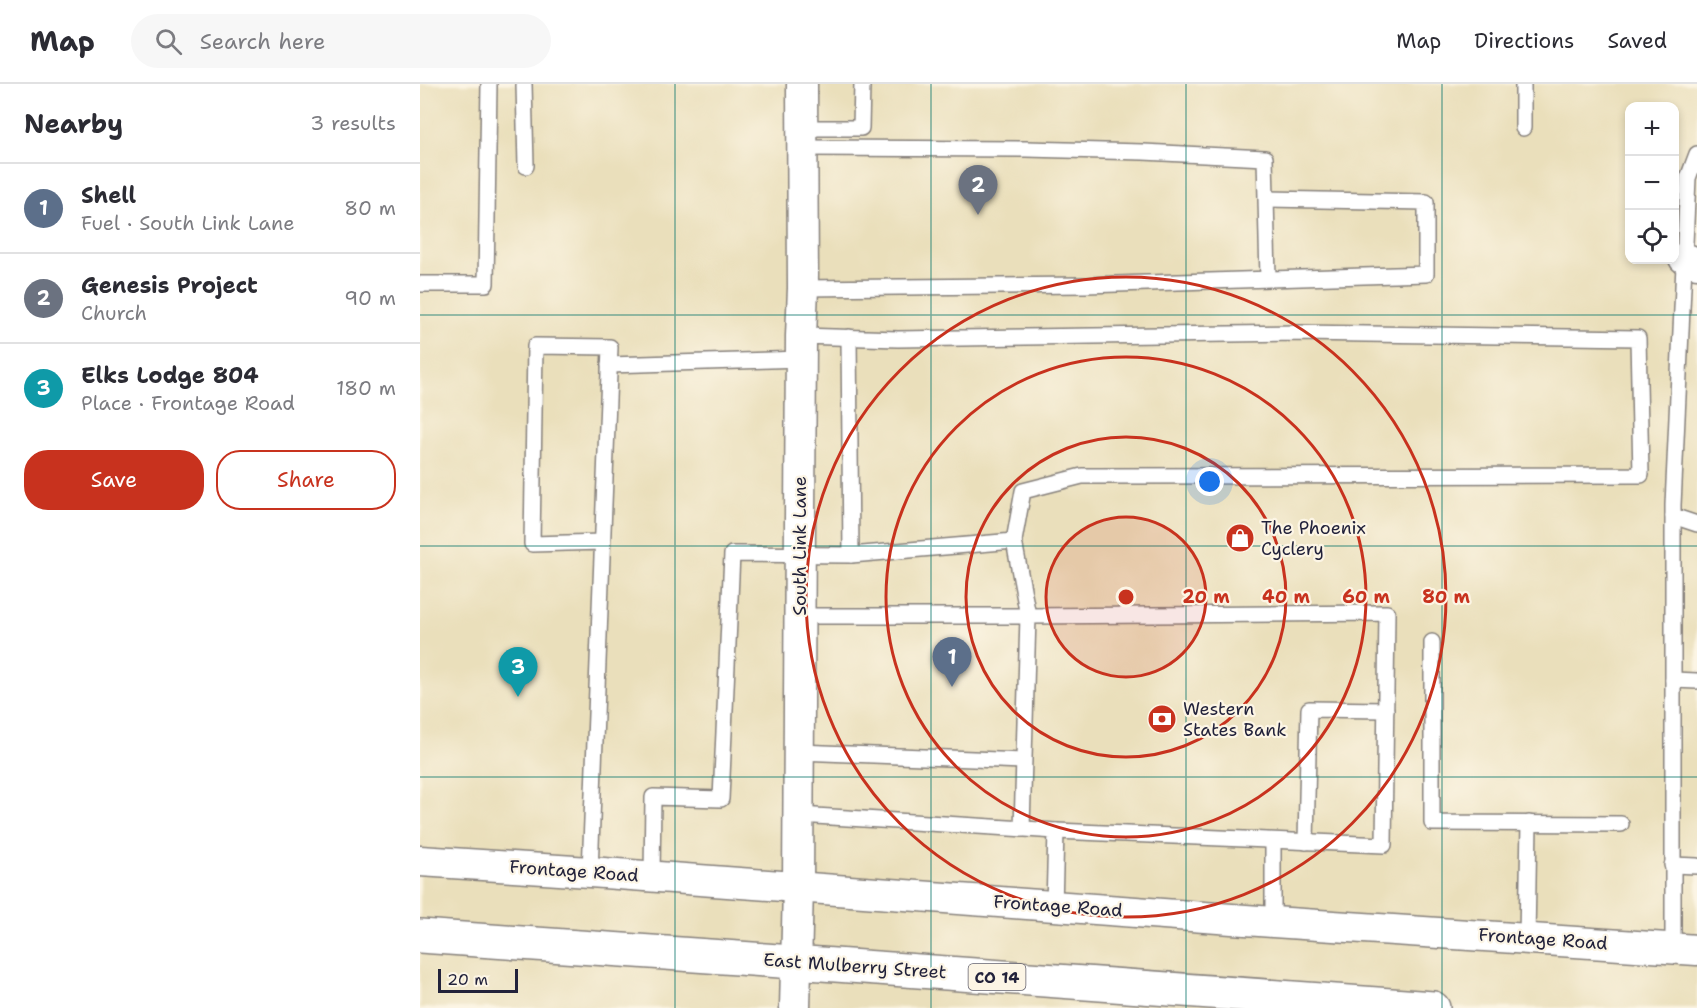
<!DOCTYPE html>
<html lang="en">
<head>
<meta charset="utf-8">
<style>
	body { margin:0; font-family:"Shantell Sans",sans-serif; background:#f7f7f7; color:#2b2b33 }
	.controls { position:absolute; right:18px; top:18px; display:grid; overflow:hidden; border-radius:12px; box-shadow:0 3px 9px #0003 }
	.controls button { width:54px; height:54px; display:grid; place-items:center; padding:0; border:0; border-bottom:2px solid #e1e1e2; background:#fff; color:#2b2b33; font:30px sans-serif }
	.scale { position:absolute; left:18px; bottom:15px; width:80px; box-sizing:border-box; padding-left:6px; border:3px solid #22223b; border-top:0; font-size:16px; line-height:21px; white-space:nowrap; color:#22223b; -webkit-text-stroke:4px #fcf5e5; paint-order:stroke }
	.you { position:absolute; left:790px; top:398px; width:21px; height:21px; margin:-15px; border:4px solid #fff; border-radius:50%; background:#1a73e8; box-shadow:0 0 0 9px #1a73e833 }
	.badge { display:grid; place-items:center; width:39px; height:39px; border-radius:50%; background:#c8321e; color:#fff; font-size:20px; font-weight:700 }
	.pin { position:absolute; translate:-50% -50px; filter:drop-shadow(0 2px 3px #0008) }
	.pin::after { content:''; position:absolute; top:32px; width:21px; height:18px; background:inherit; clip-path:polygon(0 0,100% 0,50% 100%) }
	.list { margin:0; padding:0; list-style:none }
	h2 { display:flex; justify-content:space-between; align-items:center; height:78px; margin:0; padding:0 24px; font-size:26px }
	h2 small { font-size:20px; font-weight:400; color:#7c7c81 }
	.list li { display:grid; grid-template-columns:39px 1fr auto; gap:18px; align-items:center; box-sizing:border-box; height:90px; padding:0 24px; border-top:2px solid #e1e1e2 }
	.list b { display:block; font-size:22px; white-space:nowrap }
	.list p { margin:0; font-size:20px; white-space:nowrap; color:#7c7c81 }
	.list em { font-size:20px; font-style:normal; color:#7c7c81 }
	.actions { display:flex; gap:12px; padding:18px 24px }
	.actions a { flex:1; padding:14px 0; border:2px solid #c8321e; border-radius:24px; text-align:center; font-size:21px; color:#c8321e }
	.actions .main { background:#c8321e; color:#fff }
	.icon { flex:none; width:33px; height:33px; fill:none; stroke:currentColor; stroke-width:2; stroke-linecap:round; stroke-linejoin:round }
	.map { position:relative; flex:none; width:1277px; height:924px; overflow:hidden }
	header { display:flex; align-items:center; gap:36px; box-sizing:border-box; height:84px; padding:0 30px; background:#fff; border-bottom:2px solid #e1e1e2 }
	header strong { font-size:28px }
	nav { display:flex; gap:33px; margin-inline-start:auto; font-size:21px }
	.search { width:420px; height:54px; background:#f7f7f7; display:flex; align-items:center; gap:15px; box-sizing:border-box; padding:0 21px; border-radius:33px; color:#7c7c81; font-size:22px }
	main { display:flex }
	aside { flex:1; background:#fff }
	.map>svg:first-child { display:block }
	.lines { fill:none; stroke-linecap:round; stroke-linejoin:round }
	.lane-casing { stroke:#86807b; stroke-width:18 }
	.street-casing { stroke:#86807b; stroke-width:33 }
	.highway-casing { stroke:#86807b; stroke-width:36 }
	.lane { stroke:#fff; stroke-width:15 }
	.street { stroke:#fff; stroke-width:30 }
	.highway { stroke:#fff; stroke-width:33 }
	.grid { fill:none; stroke:#0f766e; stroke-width:1.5; stroke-opacity:0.55 }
	.ring { fill:none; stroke:#c8321e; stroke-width:3 }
	.labels { text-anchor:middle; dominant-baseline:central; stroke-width:4.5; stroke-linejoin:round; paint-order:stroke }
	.shield { fill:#fcf5e5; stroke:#63616e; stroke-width:1.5 }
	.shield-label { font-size:16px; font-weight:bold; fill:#22223b }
	.poi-label { font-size:18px; fill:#22223b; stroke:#fcf5e5; text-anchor:start }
	.street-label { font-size:18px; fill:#22223b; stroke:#fcf5e5 }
	.centre { fill:#c8321e; stroke:#fcf5e5; stroke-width:3 }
	.ring-label { font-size:18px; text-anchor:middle; font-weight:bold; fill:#c8321e; stroke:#fcf5e5; stroke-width:4.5; stroke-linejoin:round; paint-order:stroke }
</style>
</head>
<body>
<header>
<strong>Map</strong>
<div class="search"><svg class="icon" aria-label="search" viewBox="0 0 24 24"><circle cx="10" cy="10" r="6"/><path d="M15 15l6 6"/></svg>Search here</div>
<nav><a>Map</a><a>Directions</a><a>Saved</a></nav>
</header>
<main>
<aside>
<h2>Nearby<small>3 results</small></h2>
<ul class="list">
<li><span class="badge" style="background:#5c6f8a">1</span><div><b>Shell</b><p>Fuel · South Link Lane</p></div><em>80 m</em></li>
<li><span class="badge" style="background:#6b7280">2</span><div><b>Genesis Project</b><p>Church</p></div><em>90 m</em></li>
<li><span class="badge" style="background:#0f9aa8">3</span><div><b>Elks Lodge 804</b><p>Place · Frontage Road</p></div><em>180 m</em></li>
</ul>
<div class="actions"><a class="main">Save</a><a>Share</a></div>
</aside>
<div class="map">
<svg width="1277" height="924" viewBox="0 0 1277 924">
	<rect width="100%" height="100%" fill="#fcf5e5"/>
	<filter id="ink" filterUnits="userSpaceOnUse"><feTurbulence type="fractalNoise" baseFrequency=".0167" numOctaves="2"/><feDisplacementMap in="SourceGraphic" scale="12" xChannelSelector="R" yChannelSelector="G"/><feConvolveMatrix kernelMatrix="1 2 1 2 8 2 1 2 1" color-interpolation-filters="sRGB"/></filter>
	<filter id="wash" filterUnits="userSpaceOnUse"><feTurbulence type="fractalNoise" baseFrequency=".008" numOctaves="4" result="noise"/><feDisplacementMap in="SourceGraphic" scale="24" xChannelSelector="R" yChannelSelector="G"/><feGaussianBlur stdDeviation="1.35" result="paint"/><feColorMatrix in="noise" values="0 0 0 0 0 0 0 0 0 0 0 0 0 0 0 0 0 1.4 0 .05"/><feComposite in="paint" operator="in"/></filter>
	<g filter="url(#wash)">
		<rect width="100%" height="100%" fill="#eadfbb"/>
	</g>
	<g filter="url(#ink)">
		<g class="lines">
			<g class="lane-casing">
				<g id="lane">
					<path d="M104,0L106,82"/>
					<path d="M382,44H441L442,0"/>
					<path d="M1103,44V0"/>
					<path d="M381,64L606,65L723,68L845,74L848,194"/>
					<path d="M0,200H66L69,0"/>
					<path d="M383,204L666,201L1006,190V118L847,115"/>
					<path d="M429,253L431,471L594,457"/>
					<path d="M189,281L381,275"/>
					<path d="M1253,432L1277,440"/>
					<path d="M379,532H608L594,457L603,407L662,392L1221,391L1218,254L880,249L478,255L381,252"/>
					<path d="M1012,558V739L1201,740"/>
					<path d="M1253,596L1277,597"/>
					<path d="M379,668L603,677"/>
					<path d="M379,731L636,747L634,822"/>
					<path d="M602,745L608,532L967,529L964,761L636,747"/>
					<path d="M853,757V838"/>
					<path d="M886,758L889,625L966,626"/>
					<path d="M1252,781L1277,782"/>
					<path d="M170,788L190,263L115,262L112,460L182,458"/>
					<path d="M232,792L233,713L301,715L312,470L431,471"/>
					<path d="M1107,854L1109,739"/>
					<path d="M1253,864V421L1268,94L1277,70"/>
				</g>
			</g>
			<g class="street-casing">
				<g id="street">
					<path d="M1264,174L1277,179"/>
					<path d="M0,777L170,788L853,838L1277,866"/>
					<path d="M375,924L378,803L381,252L383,204L382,0"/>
				</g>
			</g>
			<g class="highway-casing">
				<path id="highway" d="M0,852L318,874L1013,924"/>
			</g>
			<use href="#lane" class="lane"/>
			<use href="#street" class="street"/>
			<use href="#highway" class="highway"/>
		</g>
	</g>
	<path class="grid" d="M255,0V924M511,0V924M766,0V924M1022,0V924M0,231H1277M0,462H1277M0,693H1277"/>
	<circle cx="706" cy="513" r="80" fill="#c8321e" fill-opacity=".12"/>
	<g class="ring">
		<circle cx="706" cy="513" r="80"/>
		<circle cx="706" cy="513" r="160"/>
		<circle cx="706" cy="513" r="240"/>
		<circle cx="706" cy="513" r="320"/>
	</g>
	<defs>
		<g id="shop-disc" transform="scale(1.5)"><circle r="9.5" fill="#c8321e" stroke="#fcf5e5"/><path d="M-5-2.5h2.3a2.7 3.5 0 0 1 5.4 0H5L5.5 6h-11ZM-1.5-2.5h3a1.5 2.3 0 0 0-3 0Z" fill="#fff"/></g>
		<g id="bank-disc" transform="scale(1.5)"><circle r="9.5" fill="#c8321e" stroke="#fcf5e5"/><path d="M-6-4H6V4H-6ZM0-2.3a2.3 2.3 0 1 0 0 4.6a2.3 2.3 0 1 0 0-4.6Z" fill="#fff"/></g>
	</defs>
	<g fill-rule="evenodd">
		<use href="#shop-disc" x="820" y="454"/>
		<use href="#bank-disc" x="742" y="635"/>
	</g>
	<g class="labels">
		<rect class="shield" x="548.5" y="880" width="57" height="26" rx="4.5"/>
		<g class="shield-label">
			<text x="577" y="893">CO 14</text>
		</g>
		<g class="poi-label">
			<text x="841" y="444">The Phoenix<tspan x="841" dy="21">Cyclery</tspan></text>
			<text x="763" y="625">Western<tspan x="763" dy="21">States Bank</tspan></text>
		</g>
		<g class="street-label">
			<text transform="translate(380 462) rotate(-90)">South Link Lane</text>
			<text transform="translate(154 787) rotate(4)">Frontage Road</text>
			<text transform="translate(638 822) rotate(4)">Frontage Road</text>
			<text transform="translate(1123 855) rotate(4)">Frontage Road</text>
			<text transform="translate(435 882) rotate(4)">East Mulberry Street</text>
		</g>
	</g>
	<circle cx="706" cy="513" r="9" class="centre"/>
	<g class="ring-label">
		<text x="786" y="519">20 m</text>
		<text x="866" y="519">40 m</text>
		<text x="946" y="519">60 m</text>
		<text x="1026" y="519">80 m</text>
	</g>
</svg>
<div class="controls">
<button>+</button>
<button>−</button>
<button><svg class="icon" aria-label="locate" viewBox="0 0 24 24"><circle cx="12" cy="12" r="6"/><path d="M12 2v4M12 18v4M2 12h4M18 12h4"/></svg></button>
</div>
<div class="scale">20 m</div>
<div class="you"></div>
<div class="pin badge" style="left:532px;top:603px;background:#5c6f8a">1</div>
<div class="pin badge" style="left:558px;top:131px;background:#6b7280">2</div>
<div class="pin badge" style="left:98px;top:613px;background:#0f9aa8">3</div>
</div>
</main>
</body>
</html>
